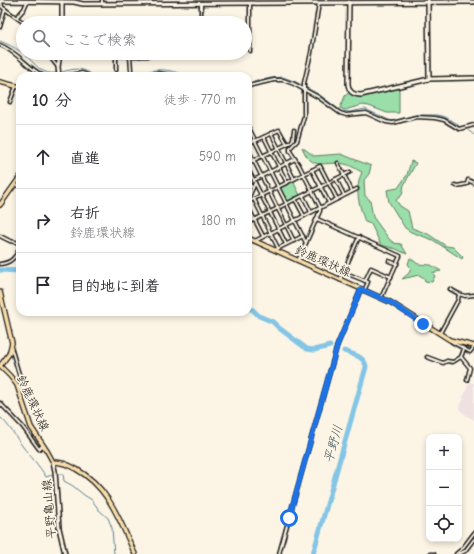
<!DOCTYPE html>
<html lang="ja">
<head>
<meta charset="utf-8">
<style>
	body { margin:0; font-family:"Comic Neue","Klee One",sans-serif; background:#f7f7f7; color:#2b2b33 }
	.controls { position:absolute; right:12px; bottom:12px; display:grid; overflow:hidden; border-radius:8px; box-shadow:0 2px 6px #0003 }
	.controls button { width:36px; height:36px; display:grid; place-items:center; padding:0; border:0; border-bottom:1px solid #e1e1e2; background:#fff; color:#2b2b33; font:20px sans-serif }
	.stop { position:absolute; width:12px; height:12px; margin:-9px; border:3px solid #1a73e8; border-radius:50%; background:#fff }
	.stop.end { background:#1a73e8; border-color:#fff; box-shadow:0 1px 4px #0008 }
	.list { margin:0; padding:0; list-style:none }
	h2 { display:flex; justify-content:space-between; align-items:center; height:52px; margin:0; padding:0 16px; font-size:17px }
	h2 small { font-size:13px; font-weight:400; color:#7c7c81 }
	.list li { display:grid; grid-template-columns:26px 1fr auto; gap:12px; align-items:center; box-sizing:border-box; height:64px; padding:0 16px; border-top:1px solid #e1e1e2 }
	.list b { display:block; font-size:15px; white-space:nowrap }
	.list p { margin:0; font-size:13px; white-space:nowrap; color:#7c7c81 }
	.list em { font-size:13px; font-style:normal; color:#7c7c81 }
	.icon { flex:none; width:22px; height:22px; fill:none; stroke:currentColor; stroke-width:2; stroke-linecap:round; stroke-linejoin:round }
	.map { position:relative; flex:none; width:474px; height:554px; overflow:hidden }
	.search { position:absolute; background:#fff; box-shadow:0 2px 6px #0003; left:16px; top:16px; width:236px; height:44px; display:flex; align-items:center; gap:10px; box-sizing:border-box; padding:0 14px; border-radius:22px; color:#7c7c81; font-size:15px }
	.panel { position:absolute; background:#fff; box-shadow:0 2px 6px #0003; left:16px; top:72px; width:236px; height:244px; border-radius:12px }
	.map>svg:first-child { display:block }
	.built { fill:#efe1e2 }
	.green { fill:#9adeaa; stroke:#5b7d63 }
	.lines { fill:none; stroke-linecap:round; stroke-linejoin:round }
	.stream { stroke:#5a8195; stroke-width:1 }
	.river { stroke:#84c5e5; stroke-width:5 }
	.minor-casing { stroke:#1c1c1c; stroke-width:5 }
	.tertiary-casing { stroke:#1c1c1c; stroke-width:6 }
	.secondary-casing { stroke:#1c1c1c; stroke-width:6 }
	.primary-casing { stroke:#1c1c1c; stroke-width:6 }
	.minor { stroke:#fcf5e5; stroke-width:2 }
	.tertiary { stroke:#fcf5e5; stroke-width:3 }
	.secondary { stroke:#fcf5e5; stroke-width:3 }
	.primary { stroke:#f9deab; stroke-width:3.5 }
	.route { stroke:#1a73e8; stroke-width:5 }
	.labels { text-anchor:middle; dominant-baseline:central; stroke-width:3.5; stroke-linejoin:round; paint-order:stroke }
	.street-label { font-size:12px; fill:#1c1c1c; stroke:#fcf5e5 }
	.water-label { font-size:13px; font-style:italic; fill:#405762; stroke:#fcf5e5 }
</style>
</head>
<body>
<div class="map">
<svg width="474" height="554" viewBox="0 0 474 554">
	<rect width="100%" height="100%" fill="#fcf5e5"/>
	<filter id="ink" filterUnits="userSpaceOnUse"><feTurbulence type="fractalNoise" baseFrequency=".025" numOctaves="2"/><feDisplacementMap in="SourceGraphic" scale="8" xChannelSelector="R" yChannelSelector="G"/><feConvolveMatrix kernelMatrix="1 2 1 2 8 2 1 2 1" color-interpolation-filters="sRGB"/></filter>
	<g filter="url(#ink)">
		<g class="built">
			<path d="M152,0H356L152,2Z"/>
			<path d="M469,382L474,383V420L466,415L460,410L459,407L464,399L462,397L465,394Z"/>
		</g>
		<g class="green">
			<path d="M399,88V113H387L369,106L362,105L345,110L340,108L345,96L349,92L354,96L360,97Z"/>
			<path d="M302,147L314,156L341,154L371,166L369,174L364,180L365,196L370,200L373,217L389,239L394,243L401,244L407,254L396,249L381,245L371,224L365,222C359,204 354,190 362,172C357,170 351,165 345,164C325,160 312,173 302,147Z"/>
			<path d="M411,161L416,163L404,185L402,195L396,200L400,206L408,211L412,228L428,234L446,246L453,247L463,257L462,259L433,240L411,232L405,228L389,202L387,190L398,188L407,175Z"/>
			<path d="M293,181L300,195L288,202L280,188Z"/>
			<path d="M410,258L418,264L431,265L441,271L432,273L435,276L432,282L425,281L424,278L419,275L402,279L409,273L411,268L408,264Z"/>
		</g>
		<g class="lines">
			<g class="stream">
				<path d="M0,41C7,44 14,47 20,51C32,58 39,76 56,73"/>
				<path d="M62,72C76,68 82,67 94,76"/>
				<path d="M140,76C155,64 174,72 190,76"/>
				<path d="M248,83L271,78L283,77L296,82L320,95L341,111L350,112L365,109L391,121L396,120L416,115H437L445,117L458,124"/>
				<path d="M468,130L474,135"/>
				<path d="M0,417C10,426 15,436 23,447C31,457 39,465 46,477L52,475"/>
				<path d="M59,474H63L64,481L73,486L84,495L92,500L99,510L108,518L112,528L114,554"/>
			</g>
			<g class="river">
				<path d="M0,270L20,271"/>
				<path d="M248,308L253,310L259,316L273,322L279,328L307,349L314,350L330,346"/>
				<path d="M313,554L366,367C365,356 353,355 344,351"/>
			</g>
			<g class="minor-casing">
				<g id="minor">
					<path d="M102,0V4"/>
					<path d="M1,1L2,7L24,23"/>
					<path d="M201,4V23"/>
					<path d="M250,4V51"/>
					<path d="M17,17L24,9L27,2"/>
					<path d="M0,27L5,9"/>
					<path d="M0,45C18,52 28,69 44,76"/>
					<path d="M47,53L57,66"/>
					<path d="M114,53V56H140"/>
					<path d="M140,53V56H148L152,53"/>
					<path d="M116,56V70"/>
					<path d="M130,56L131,70"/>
					<path d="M65,76L82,73L89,76"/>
					<path d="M146,76L157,73L176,76"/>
					<path d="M248,86L274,80H283L294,84L318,97L340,113L346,115L366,113L386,122L393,123L416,117L435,118L444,120L459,129L474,125"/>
					<path d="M10,102L16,86"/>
					<path d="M249,128L255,140"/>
					<path d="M271,133L294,179"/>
					<path d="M264,137L287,183"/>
					<path d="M255,141L279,130L287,144"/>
					<path d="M248,144L255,140V141L306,243"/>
					<path d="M248,149L294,241"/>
					<path d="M248,163L291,142L293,139L294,130"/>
					<path d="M338,163L344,175"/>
					<path d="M248,169L286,244"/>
					<path d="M312,170L329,203"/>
					<path d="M344,175L352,191"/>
					<path d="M336,179L344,195"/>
					<path d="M254,180L295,159"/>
					<path d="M248,183L253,188"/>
					<path d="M15,185L20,186"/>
					<path d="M455,185L457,186L467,184L468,180L474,183"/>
					<path d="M303,196L311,212"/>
					<path d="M248,199L255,183"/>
					<path d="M254,199L278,248"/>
					<path d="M295,199L304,216"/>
					<path d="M248,202L320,166L337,199"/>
					<path d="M248,207L263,236"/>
					<path d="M317,219L400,256L381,298"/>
					<path d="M248,223L350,172"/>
					<path d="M0,236L10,241L20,243"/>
					<path d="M255,241L357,189"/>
					<path d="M275,250L303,236"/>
					<path d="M298,261L320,211V207L299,165L290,151V148L297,141L304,116V83L311,53L319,3"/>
					<path d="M389,261L397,264"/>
					<path d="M0,264C12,263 17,256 20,246"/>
					<path d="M343,272L368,282L364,291"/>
					<path d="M340,280L359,237"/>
					<path d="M365,281L371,268L391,277"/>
					<path d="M450,289L459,294"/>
					<path d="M440,333L458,300L459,294L465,296L474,295"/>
					<path d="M452,342L470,352L474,347"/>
					<path d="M11,347L21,381"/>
					<path d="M464,349L461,357L470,368L467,380"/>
					<path d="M427,357L443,363L447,361L453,362L461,357"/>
					<path d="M0,403L22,426L39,449L43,445"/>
					<path d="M279,554L337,346L361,289"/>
					<path d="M430,554H434"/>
					<path d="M456,554L462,549L474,533"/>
					<path d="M459,554L465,551L474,539"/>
				</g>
			</g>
			<g class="tertiary-casing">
				<g id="tertiary">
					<path d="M428,0L429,79"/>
					<path d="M0,1L74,2L83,4L474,2"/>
					<path d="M62,2V23"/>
					<path d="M349,2L348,84C349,92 353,95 361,95L429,79L474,78"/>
					<path d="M59,76L58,67L60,53"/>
				</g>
			</g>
			<g class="secondary-casing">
				<path id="secondary" d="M53,462L55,471L59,528L65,554"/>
			</g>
			<g class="primary-casing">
				<g id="primary">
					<path d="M0,82L20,87"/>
					<path d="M0,205L20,177"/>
					<path d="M248,238L390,302L450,340L474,346"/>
					<path d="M0,292L12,343L9,354L0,366L10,376L17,385L31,427L47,451L53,462C62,462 68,464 76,469C109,487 120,521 135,554"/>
				</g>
			</g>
			<use href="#minor" class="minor"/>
			<use href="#tertiary" class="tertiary"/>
			<use href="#secondary" class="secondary"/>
			<use href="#primary" class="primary"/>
		</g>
	</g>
	<g class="lines" filter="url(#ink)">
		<path class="route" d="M289,518L337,346L361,289L390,302L423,324"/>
	</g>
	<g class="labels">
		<g class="street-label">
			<text transform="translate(323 261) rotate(24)">鈴鹿環状線</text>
			<text transform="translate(33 403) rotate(65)">鈴鹿環状線</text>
			<text transform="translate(49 509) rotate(-95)">平野亀山線</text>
		</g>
		<g class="water-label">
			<text transform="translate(333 444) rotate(-74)">平野川</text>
		</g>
	</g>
</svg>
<div class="controls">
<button>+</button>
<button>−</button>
<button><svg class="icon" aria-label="locate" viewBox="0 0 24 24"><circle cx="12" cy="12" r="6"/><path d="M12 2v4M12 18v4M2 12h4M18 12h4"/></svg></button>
</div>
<div class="stop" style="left:289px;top:518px"></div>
<div class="stop end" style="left:423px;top:324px"></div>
<div class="search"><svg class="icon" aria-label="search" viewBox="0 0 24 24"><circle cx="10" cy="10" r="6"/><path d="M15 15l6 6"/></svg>ここで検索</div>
<section class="panel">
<h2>10 分<small>徒歩 · 770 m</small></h2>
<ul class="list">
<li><svg class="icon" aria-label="ahead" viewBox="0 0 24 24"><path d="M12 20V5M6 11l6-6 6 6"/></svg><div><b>直進</b></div><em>590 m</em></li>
<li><svg class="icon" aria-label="right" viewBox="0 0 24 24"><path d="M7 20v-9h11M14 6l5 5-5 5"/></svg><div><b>右折</b><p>鈴鹿環状線</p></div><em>180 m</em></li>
<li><svg class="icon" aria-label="arrive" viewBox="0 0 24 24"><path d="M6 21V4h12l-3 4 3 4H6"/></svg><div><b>目的地に到着</b></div></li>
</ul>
</section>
</div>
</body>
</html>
